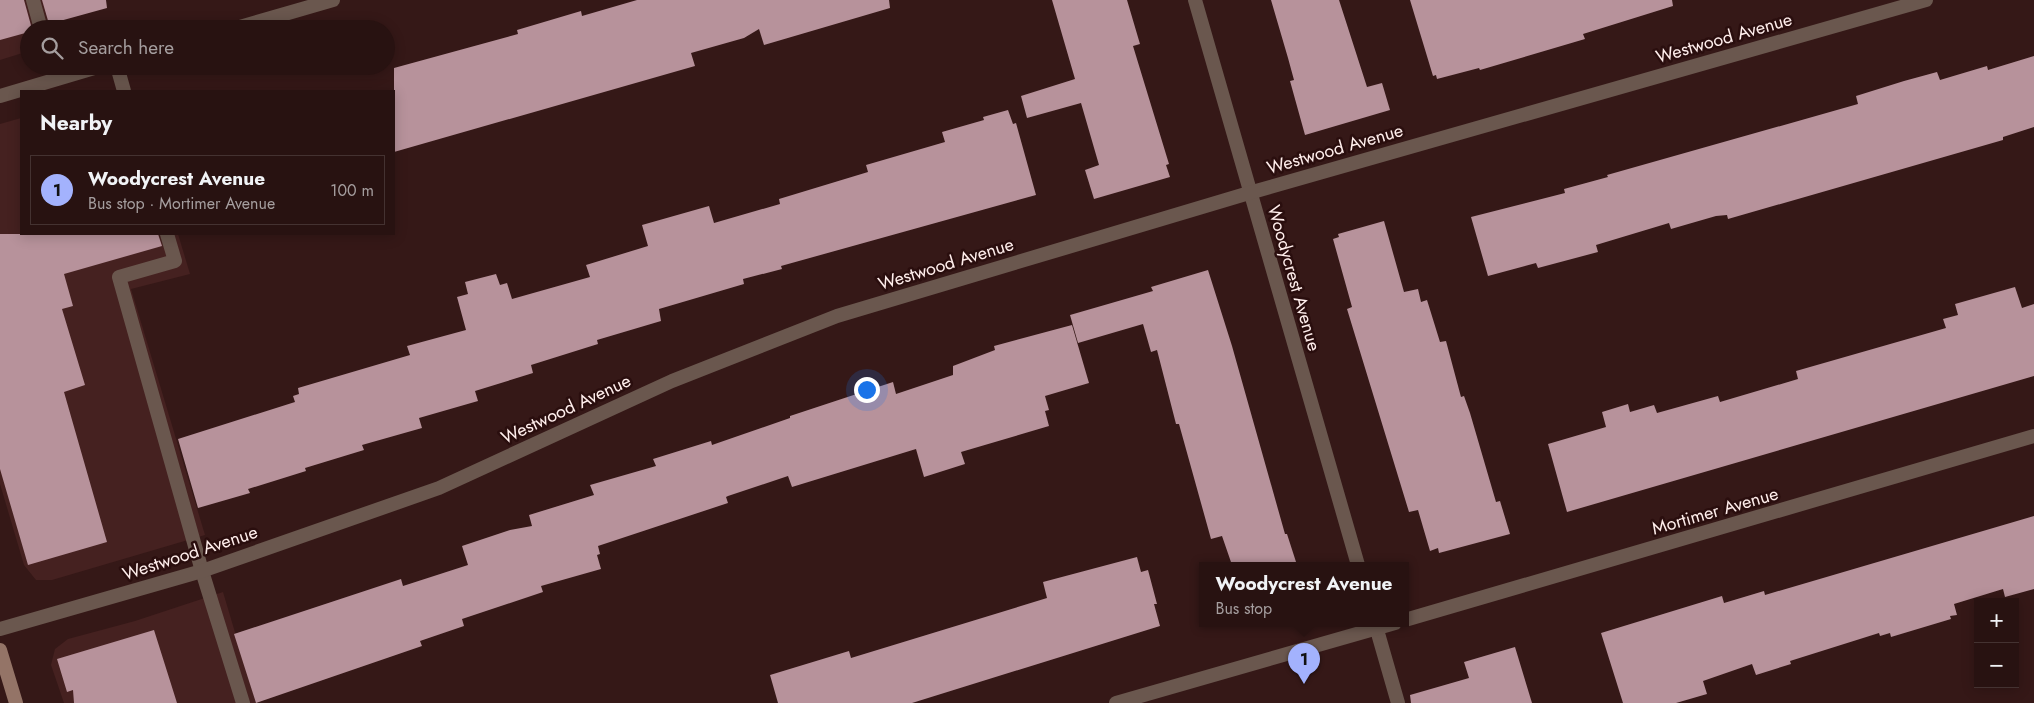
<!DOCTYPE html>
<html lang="en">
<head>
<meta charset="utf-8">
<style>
	body { margin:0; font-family:Jost,sans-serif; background:#34201f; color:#f1f3f6 }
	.controls { position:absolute; right:15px; bottom:15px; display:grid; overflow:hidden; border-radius:0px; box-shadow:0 2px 12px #0003 }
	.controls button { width:45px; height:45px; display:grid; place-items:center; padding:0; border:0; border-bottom:1px solid #443231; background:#281211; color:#f1f3f6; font:25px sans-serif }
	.you { position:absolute; left:866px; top:389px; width:18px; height:18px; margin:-12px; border:4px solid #fff; border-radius:50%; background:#1a73e8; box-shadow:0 0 0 8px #1a73e833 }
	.badge { display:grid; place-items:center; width:32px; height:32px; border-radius:50%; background:#a3b2fd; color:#111; font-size:16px; font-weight:700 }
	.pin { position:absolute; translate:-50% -41px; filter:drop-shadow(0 1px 2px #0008) }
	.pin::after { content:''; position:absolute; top:26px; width:18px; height:15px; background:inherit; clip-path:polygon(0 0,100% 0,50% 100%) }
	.popup { position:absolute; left:1199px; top:562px; width:210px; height:65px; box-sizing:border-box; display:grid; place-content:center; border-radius:0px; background:#281211; filter:drop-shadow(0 1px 4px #0005); font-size:16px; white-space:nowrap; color:#a59e9f }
	.popup b { font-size:19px; color:#f1f3f6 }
	.popup::after { content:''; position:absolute; left:50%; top:100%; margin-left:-10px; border:10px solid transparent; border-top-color:#281211 }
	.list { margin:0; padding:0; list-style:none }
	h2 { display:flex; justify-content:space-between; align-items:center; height:65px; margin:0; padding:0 20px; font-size:21px }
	h2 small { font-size:16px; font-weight:400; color:#a59e9f }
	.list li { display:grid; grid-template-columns:32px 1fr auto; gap:15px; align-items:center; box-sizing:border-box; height:70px; margin:0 10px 10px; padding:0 10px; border:1px solid #443231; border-radius:0px }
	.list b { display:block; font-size:19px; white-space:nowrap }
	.list p { margin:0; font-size:16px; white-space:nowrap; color:#a59e9f }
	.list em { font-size:16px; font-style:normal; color:#a59e9f }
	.icon { flex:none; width:28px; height:28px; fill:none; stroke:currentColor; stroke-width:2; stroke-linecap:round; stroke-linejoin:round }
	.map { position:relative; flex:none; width:2034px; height:703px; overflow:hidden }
	.search { position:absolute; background:#281211; box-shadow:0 2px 12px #0003; left:20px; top:20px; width:375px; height:55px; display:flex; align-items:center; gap:12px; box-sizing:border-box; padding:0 18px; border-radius:28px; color:#a59e9f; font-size:19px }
	.panel { position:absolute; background:#281211; box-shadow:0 2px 12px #0003; left:20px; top:90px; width:375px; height:145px; border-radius:0px }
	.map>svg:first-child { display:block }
	.built { fill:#452120 }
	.building { fill:#b7929b }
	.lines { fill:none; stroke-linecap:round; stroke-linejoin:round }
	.service { stroke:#6a574e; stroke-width:14 }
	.minor { stroke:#6a574e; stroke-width:14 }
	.tertiary { stroke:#6a574e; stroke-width:14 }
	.secondary { stroke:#947467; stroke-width:14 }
	.labels { text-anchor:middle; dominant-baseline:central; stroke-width:5; stroke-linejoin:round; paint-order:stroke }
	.street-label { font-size:18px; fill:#ffeeec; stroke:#2a0e0e }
</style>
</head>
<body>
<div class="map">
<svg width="2034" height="703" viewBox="0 0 2034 703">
	<rect width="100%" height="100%" fill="#351817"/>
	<g class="built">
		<path d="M0,0H46L54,29H29V51L0,60Z"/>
		<path d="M21,118V234H178L190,274L131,289L205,535L52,580H36L24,565L0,484V124Z"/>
		<path d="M223,592L256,703H64L51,665L55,649L68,639L135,621Z"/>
	</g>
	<g class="building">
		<path d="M0,0H24L32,29H29V32L0,40Z"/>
		<path d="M42,0H106L107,8L49,24Z"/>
		<path d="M637,0H889L890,8L764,45L759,29L744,38L691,53L695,66L394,152V68L518,34L517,30L581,11L582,16Z"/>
		<path d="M1052,0H1127L1140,44L1133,46L1169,164L1166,165L1170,177L1094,199L1085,170L1099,165L1081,103L1027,118L1021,96L1075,79Z"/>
		<path d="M1271,0H1339L1367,87L1382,83L1390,110L1305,135L1290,81L1294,80L1288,58Z"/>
		<path d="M1410,0H1672L1673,6L1583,34L1585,39L1480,70L1479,68L1437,79L1436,75L1433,76Z"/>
		<path d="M2034,56V127L2003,137V140L1728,219L1727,215L1716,216L1671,229L1669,223L1596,245L1598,252L1538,268L1536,263L1488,276L1471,217L1565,193L1564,189L1608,177L1607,175L1858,104L1856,96L1904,81L1937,72L1940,80L1987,66L1988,70Z"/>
		<path d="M1008,110L1013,124L1016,123L1036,195L781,266L782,269L743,279L744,284L659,309L661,321L597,340L598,344L531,365L533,373L475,391L478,401L419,418L422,428L362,445L364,450L305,468L306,471L248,489L250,493L198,508L178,439L295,402L293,396L299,394L298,388L410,355L407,346L466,330L457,297L468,294L465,282L496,274L500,285L507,283L512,299L590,277L586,265L648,246L642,225L709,206L714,223L780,204L779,199L868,172L866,165L945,142L942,132L984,120L983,117Z"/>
		<path d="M1384,221L1404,292L1418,289L1421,302L1427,300L1440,342L1446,341L1461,397L1464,396L1470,413L1496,502L1500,501L1510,534L1439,553L1438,548L1430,551L1418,510L1409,512L1347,309L1352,307L1333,239L1339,237L1338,234Z"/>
		<path d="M0,234H158L162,246L64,274L73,306L62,309L85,385L64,392L107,542L28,565L0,469Z"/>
		<path d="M1208,270L1232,346L1285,534H1287L1297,565H1232L1222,536L1211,539L1179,424H1176L1157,350L1151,352L1143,324L1078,343L1070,315L1153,291L1151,287Z"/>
		<path d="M2015,287L2022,308L2034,304V376L1567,512L1548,444L1606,427L1602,412L1628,404L1630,412L1654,405L1657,413L1718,396L1720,402L1798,379L1796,371L1946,328L1943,319L1958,315L1955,304Z"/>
		<path d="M1072,325L1089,383L1045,396L1049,410L1045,411L1049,426L961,452L965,464L924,477L916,449L792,487L788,476L728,496L726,497L728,503L598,546L600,554L597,555L601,569L541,586L543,592L462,619L464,626L420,641L422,646L256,703L234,634L401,579L403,586L468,565L462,546L510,530L532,526L529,515L594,495L590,485L656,466L653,459L711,441L712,445L790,418V416L893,382L896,394L953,375V366L995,350L994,346Z"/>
		<path d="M2034,516V589L2005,597L2003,589L1954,604L1957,615L1950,616L1951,619L1891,637L1890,633L1880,636L1879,633L1790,661L1791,664L1756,675L1752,664L1703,681L1707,694L1676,703H1623L1601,633L1722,596L1724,603L1764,591L1765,595Z"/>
		<path d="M1137,557L1141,572L1148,570L1157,604H1154L1160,626L912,703H778L770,675L849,651L851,658L1047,598L1043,582Z"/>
		<path d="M154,630L177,703H74L73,690L67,692L57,659Z"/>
		<path d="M1515,647L1532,703H1411L1410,695L1469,678L1464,662Z"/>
	</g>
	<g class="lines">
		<g class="service">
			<path d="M33,0L41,29"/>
			<path d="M52,66L56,79"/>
			<path d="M117,66L124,91"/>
			<path d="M167,234L175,261L119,277L202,571L243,703"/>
		</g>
		<g class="minor">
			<path d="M1195,0L1358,565"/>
			<path d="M233,29L333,0"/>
			<path d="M0,96L101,66"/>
			<path d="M1375,623L1398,703"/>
			<path d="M0,629L202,571L439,488L672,381L837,316L1249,193L1926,0"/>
		</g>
		<g class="tertiary">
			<path d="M1405,620L2034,436"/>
			<path d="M1116,703L1395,623"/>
		</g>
		<path class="secondary" d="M0,650L16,703"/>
	</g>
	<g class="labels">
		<g class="street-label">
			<text transform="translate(1724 38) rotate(-16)">Westwood Avenue</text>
			<text transform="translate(1335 149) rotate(-16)">Westwood Avenue</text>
			<text transform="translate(946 264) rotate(-17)">Westwood Avenue</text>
			<text transform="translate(1294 278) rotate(74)">Woodycrest Avenue</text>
			<text transform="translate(566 409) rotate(-25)">Westwood Avenue</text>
			<text transform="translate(1715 511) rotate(-16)">Mortimer Avenue</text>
			<text transform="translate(190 553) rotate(-18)">Westwood Avenue</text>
		</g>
	</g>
</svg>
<div class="controls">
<button>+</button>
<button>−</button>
</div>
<div class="you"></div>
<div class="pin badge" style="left:1304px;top:684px">1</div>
<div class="popup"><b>Woodycrest Avenue</b>Bus stop</div>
<div class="search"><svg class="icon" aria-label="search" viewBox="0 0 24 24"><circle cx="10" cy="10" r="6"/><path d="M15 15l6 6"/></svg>Search here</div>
<section class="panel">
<h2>Nearby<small></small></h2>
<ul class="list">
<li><span class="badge">1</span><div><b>Woodycrest Avenue</b><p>Bus stop · Mortimer Avenue</p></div><em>100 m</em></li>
</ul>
</section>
</div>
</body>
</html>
